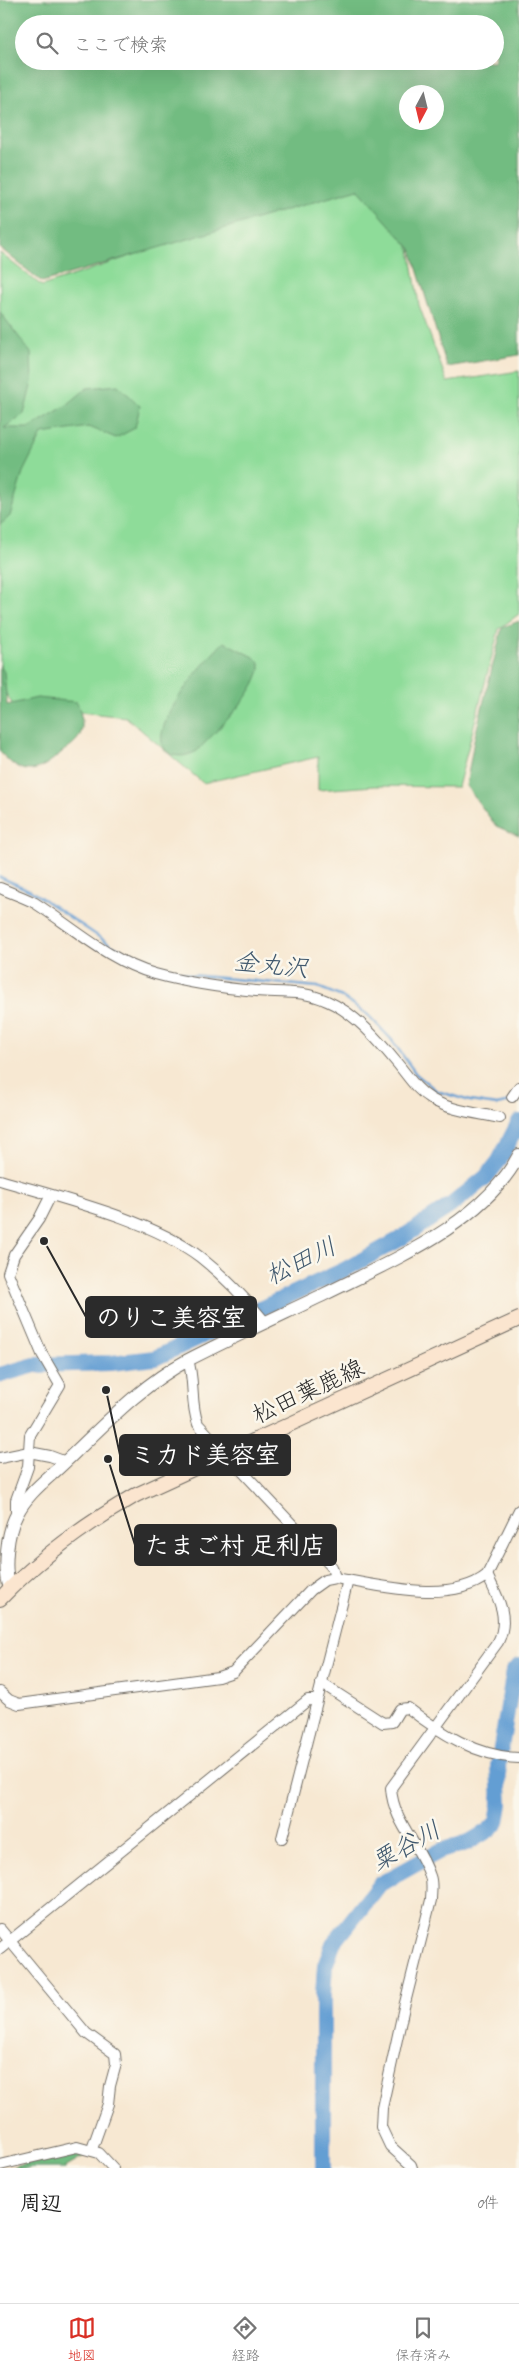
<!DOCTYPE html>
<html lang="ja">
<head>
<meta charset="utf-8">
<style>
	body { margin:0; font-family:Caveat,"Klee One",sans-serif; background:#f2f2f2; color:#222 }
	.compass { position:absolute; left:399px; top:85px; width:45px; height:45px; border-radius:50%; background:#fff; box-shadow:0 5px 20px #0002; rotate:187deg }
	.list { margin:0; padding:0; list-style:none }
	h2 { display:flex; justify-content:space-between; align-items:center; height:65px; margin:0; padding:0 20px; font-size:21px }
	h2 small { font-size:16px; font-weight:400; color:#767676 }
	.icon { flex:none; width:28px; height:28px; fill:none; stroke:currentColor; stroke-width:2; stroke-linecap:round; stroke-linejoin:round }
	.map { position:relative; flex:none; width:519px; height:2168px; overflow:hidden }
	.search { position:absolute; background:#fff; box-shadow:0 5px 20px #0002; left:15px; right:15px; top:15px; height:55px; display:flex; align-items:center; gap:12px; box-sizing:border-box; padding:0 18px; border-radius:28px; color:#767676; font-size:19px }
	.sheet { height:135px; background:#fff }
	nav { display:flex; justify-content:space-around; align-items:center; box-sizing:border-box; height:70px; border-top:1px solid #e0e0e0; background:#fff; font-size:14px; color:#767676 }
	nav a { display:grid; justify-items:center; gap:2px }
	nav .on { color:#d93025 }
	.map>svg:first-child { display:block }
	.green { fill:#8edc99; stroke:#5c8462 }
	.forest { fill:#72bc81; stroke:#4e7456; fill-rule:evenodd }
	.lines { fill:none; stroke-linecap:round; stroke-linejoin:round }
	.stream { stroke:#639ed3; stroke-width:2.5 }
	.river { stroke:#639ed3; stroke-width:16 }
	.minor-casing { stroke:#726d65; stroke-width:12 }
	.tertiary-casing { stroke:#726d65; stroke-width:14 }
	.secondary-casing { stroke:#726d65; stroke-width:16 }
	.minor { stroke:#fff; stroke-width:10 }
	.tertiary { stroke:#fff; stroke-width:12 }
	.secondary { stroke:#fbe5cf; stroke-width:14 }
	.labels { text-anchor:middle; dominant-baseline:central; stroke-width:5; stroke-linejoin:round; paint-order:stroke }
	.street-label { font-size:24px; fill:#2b2b2b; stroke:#fbf7ec }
	.water-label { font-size:25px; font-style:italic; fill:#41596e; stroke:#fbf7ec }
	.leader { fill:none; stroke:#2b2b2b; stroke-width:2 }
	.callout-dot { fill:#2b2b2b; stroke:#fbf7ec; stroke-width:2 }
	.callout { fill:#2b2b2b; stroke:#2b2b2b; stroke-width:2 }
	.callout-label { font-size:25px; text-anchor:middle; font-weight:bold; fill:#fff }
</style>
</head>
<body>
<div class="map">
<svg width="519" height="2168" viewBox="0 0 519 2168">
	<rect width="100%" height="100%" fill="#fbf7ec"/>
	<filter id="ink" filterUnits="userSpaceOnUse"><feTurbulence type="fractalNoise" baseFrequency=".02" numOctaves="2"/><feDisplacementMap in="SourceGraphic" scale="10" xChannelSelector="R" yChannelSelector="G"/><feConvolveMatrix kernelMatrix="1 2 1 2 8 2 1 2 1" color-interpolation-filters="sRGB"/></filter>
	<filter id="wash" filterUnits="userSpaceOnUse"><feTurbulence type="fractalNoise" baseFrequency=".0096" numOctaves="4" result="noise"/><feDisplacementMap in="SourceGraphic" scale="20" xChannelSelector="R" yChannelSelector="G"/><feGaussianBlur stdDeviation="1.12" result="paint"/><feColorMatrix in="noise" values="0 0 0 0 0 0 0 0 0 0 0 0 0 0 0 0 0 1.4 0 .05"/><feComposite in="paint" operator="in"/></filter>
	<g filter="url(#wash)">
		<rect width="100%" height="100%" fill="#f7e8d2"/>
		<path class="green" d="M361,182L410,249L419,305L447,382L519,371V614L499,629L458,787L374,786L318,790V757L203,783L126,717L13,705L0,684V253L42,286L284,204Z"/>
		<g class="forest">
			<path d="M0,0H519V355L447,367L411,249L358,189L42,282L0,248ZM24,24H495V61H24ZM436,92V122H406V92Z"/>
			<path d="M0,312L31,353L32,382L24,414L4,428H29L67,405L87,388L118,385L140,406L135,428L116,438L89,427L42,434L23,472L10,516L0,525Z"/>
			<path d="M519,621V836L496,826L466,786L474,740L502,628Z"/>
			<path d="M224,642L254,657L260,663C263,688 214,733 197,751C189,755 180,758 171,754C136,738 209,656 224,642Z"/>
			<path d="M0,665L4,672L7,705L37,698L77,702C80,711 84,722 81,732C79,741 69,747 62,752C38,773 24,779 0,752Z"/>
			<path d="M87,2155L65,2168H13L16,2165Z"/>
		</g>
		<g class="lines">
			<path class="stream" d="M0,877L31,891L114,947L150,962L191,975L318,987L342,997L368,1015L391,1039L416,1074L437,1091L470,1101L497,1105L519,1100"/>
			<g class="river">
				<path d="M0,1375L35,1365L111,1363L155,1358L344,1270L400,1239L450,1206L486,1177L499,1161L519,1122"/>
				<path d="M323,2168V1995L325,1966L333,1944L380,1884L440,1851L469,1842L489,1830L497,1822L500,1804L498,1766L514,1670L519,1666"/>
			</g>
		</g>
	</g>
	<g filter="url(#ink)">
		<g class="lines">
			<g class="minor-casing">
				<g id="minor">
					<path d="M0,888C11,893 24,897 35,903C74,928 109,961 155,974C188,983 222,988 256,991C280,993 304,990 327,1001C355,1013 378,1040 397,1063C408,1076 416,1090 431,1099C451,1111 478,1113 500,1118"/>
					<path d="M512,1097L519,1087"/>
					<path d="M0,1180C60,1198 150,1219 200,1257C224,1276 245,1298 265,1322"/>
					<path d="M188,1360C195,1381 190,1403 198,1424L332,1567L335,1578"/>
					<path d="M0,1458L29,1452L50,1456L66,1462"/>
					<path d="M16,1514V1500L28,1467L30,1435L60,1385L42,1354L8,1273L14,1255L39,1219L51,1195"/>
					<path d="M321,1683L383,1723L392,1722L400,1709L408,1708C439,1732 478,1757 519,1758"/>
					<path d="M0,1692L9,1700L19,1704L218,1677L233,1672L311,1590L325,1580L335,1578C378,1585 450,1605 487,1575L519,1510"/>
					<path d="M282,1838L348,1580"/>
					<path d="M0,1929L86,2033L115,2054L116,2064L110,2086L108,2104L92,2149"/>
					<path d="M0,1949L308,1700H316"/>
					<path d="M0,2165L77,2147L99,2153L113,2168"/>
					<path d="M412,2168L411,2165L390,2146L381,2127L382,2108L404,2007L431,1900C431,1892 433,1884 430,1876C420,1845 393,1822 391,1788L498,1642C510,1618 498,1597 487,1575"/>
				</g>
			</g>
			<g class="tertiary-casing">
				<path id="tertiary" d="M10,1588C3,1569 7,1532 17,1514C28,1492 49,1478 66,1461C105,1424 140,1386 188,1360C233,1337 279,1316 325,1294C391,1261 484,1223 519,1155"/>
			</g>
			<g class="secondary-casing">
				<path id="secondary" d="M0,1599C40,1557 86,1524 136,1495L519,1319"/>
			</g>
			<use href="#minor" class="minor"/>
			<use href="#tertiary" class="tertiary"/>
			<use href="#secondary" class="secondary"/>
		</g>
	</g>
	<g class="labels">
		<g class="street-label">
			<text transform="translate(308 1391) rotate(-25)">松田葉鹿線</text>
		</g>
		<g class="water-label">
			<text transform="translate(271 965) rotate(6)">金丸沢</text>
			<text transform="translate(301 1261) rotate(-26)">松田川</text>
			<text transform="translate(406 1846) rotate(-29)">粟谷川</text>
		</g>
	</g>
	<path class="leader" d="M44 1241L86 1317M106 1390L120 1455M108 1459L135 1545"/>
	<g class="callout-dot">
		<circle cx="44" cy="1241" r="5"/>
		<circle cx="106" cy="1390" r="5"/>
		<circle cx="108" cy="1459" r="5"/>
	</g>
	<g class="callout">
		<rect x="86" y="1297" width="170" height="40" rx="5"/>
		<rect x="120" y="1435" width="170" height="40" rx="5"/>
		<rect x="135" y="1525" width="201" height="40" rx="5"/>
	</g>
	<g class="callout-label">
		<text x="171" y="1326">のりこ美容室</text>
		<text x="205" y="1463">ミカド美容室</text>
		<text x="235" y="1554">たまご村 足利店</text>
	</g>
</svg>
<svg class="compass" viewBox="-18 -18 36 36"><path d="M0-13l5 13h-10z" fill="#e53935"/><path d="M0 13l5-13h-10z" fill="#767676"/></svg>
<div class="search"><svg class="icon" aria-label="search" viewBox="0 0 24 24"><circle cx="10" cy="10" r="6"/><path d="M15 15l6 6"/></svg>ここで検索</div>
</div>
<section class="sheet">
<h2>周辺<small>0件</small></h2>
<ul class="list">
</ul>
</section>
<nav>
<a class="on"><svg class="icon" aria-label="map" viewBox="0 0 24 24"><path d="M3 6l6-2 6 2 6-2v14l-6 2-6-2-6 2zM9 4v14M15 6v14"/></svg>地図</a>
<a><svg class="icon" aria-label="directions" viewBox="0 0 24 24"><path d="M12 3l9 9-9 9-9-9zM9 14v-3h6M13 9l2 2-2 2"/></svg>経路</a>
<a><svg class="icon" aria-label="saved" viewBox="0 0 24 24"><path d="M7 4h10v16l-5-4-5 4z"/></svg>保存済み</a>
</nav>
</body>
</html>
